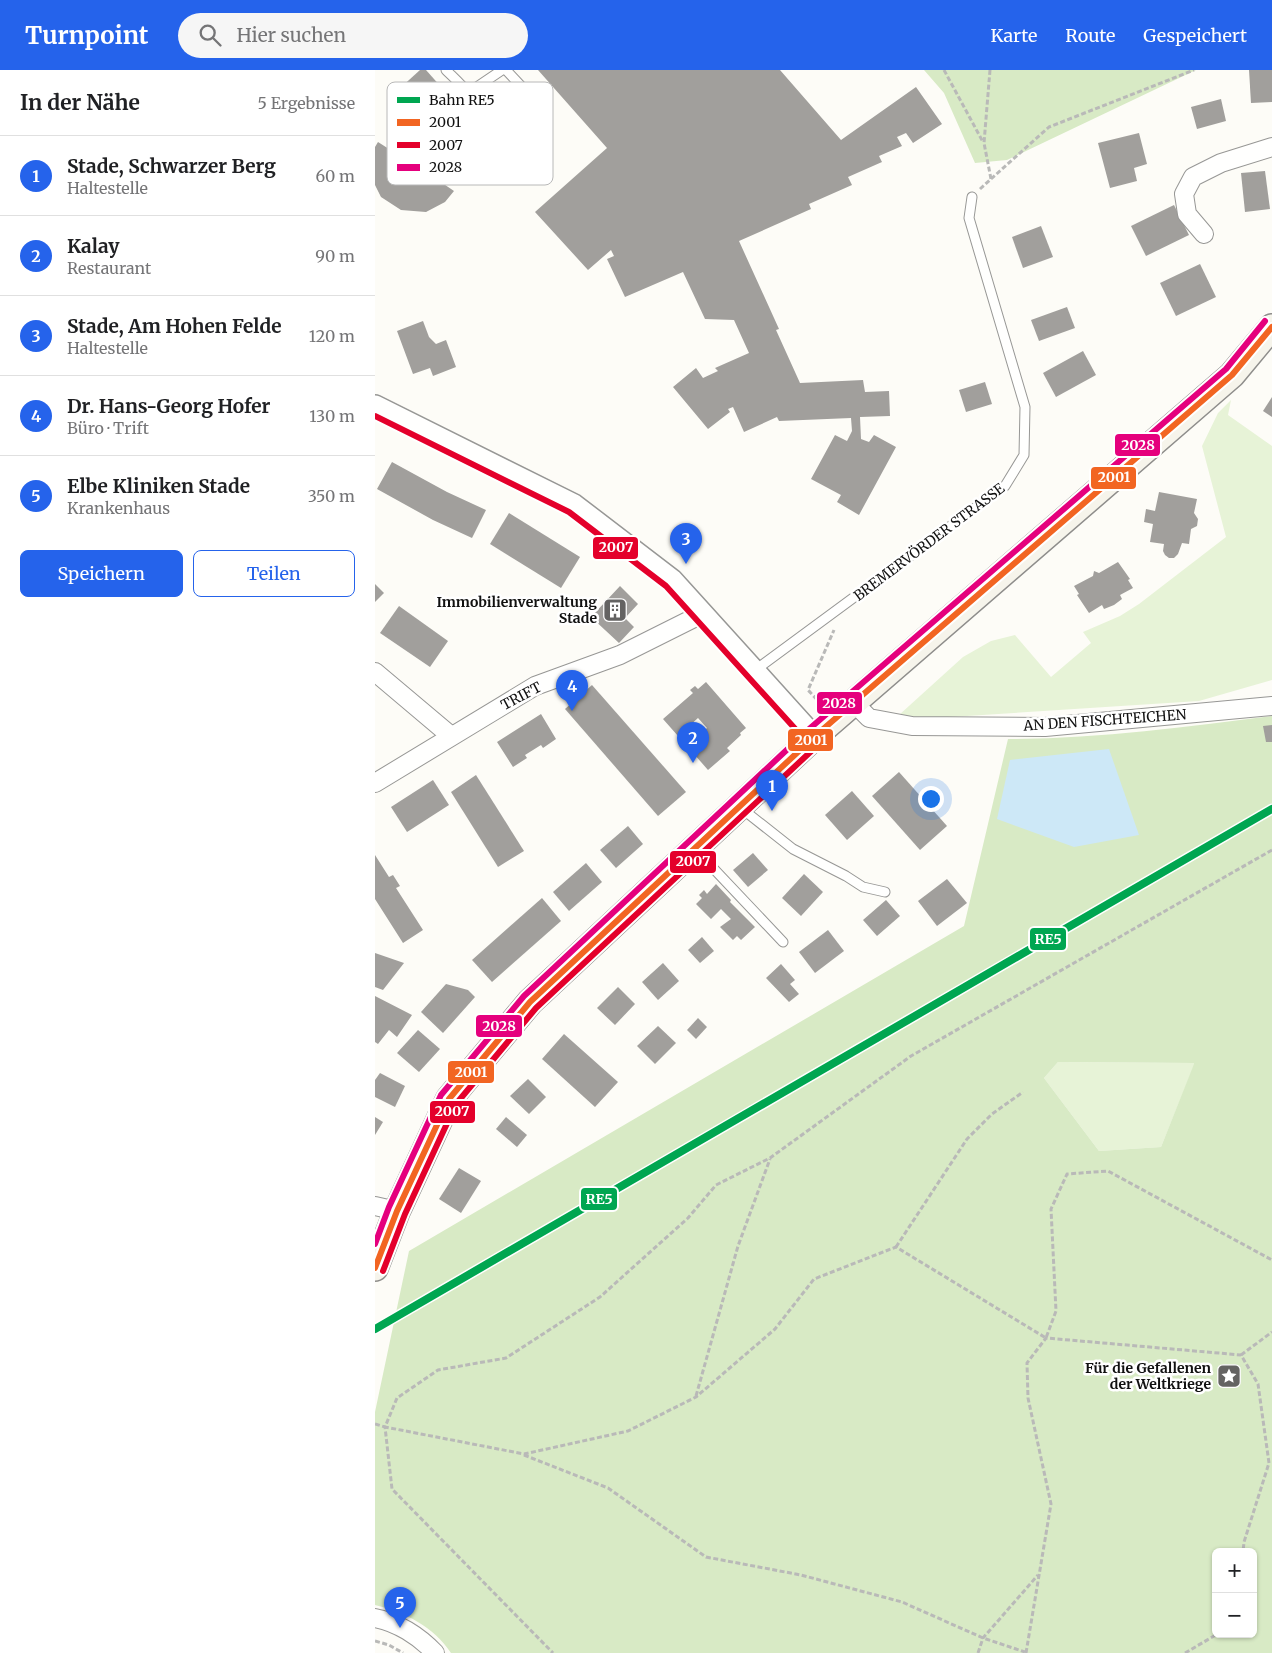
<!DOCTYPE html>
<html lang="de">
<head>
<meta charset="utf-8">
<style>
	body { margin:0; font-family:Merriweather,serif; background:#f6f6f6; color:#202124 }
	.controls { position:absolute; right:15px; bottom:15px; display:grid; overflow:hidden; border-radius:8px; box-shadow:0 1px 4px #0004 }
	.controls button { width:45px; height:45px; display:grid; place-items:center; padding:0; border:0; border-bottom:1px solid #e0e0e0; background:#fff; color:#202124; font:25px sans-serif }
	.you { position:absolute; left:555px; top:728px; width:18px; height:18px; margin:-12px; border:4px solid #fff; border-radius:50%; background:#1a73e8; box-shadow:0 0 0 8px #1a73e833 }
	.badge { display:grid; place-items:center; width:32px; height:32px; border-radius:50%; background:#2563eb; color:#fff; font-size:16px; font-weight:700 }
	.pin { position:absolute; translate:-50% -41px; filter:drop-shadow(0 1px 2px #0008) }
	.pin::after { content:''; position:absolute; top:26px; width:18px; height:15px; background:inherit; clip-path:polygon(0 0,100% 0,50% 100%) }
	.list { margin:0; padding:0; list-style:none }
	h2 { display:flex; justify-content:space-between; align-items:center; height:65px; margin:0; padding:0 20px; font-size:21px }
	h2 small { font-size:16px; font-weight:400; color:#757577 }
	.list li { display:grid; grid-template-columns:32px 1fr auto; gap:15px; align-items:center; box-sizing:border-box; height:80px; padding:0 20px; border-top:1px solid #e0e0e0 }
	.list b { display:block; font-size:19px; white-space:nowrap }
	.list p { margin:0; font-size:16px; white-space:nowrap; color:#757577 }
	.list em { font-size:16px; font-style:normal; color:#757577 }
	.actions { display:flex; gap:10px; padding:15px 20px }
	.actions a { flex:1; padding:11px 0; border:1px solid #2563eb; border-radius:8px; text-align:center; font-size:18px; color:#2563eb }
	.actions .main { background:#2563eb; color:#fff }
	.icon { flex:none; width:28px; height:28px; fill:none; stroke:currentColor; stroke-width:2; stroke-linecap:round; stroke-linejoin:round }
	.map { position:relative; flex:none; width:897px; height:1583px; overflow:hidden }
	header { display:flex; align-items:center; gap:30px; box-sizing:border-box; height:70px; padding:0 25px; background:#2563eb; color:#fff }
	header strong { font-size:24px }
	nav { display:flex; gap:28px; margin-inline-start:auto; font-size:18px }
	.search { width:350px; height:45px; background:#f6f6f6; display:flex; align-items:center; gap:12px; box-sizing:border-box; padding:0 18px; border-radius:28px; color:#757577; font-size:19px }
	main { display:flex }
	aside { flex:1; background:#fff }
	.map>svg:first-child { display:block }
	.green { fill:#e7f3d7 }
	.forest { fill:#d8eac5; fill-rule:evenodd }
	.water { fill:#cde8f7 }
	.building { fill:#a19f9c }
	.lines { fill:none; stroke-linecap:round; stroke-linejoin:round }
	.service-casing { stroke:#979795; stroke-width:11 }
	.minor-casing { stroke:#979795; stroke-width:20 }
	.tertiary-casing { stroke:#979795; stroke-width:24 }
	.secondary-casing { stroke:#8e8d8b; stroke-width:28 }
	.path { stroke:#b9b9b8; stroke-width:3; stroke-dasharray:5 2.5; stroke-linecap:butt }
	.service { stroke:#fffffe; stroke-width:9 }
	.minor { stroke:#fffffe; stroke-width:18 }
	.tertiary { stroke:#fffffe; stroke-width:21 }
	.secondary { stroke:#f6f4eb; stroke-width:25 }
	.bus-1-casing { stroke:#fff; stroke-width:10 }
	.bus-2-casing { stroke:#fff; stroke-width:10 }
	.bus-3-casing { stroke:#fff; stroke-width:10 }
	.bus-1 { stroke:#f26522; stroke-width:6 }
	.bus-2 { stroke:#e4002b; stroke-width:6 }
	.bus-3 { stroke:#e5007d; stroke-width:6 }
	.rail-1-casing { stroke:#fff; stroke-width:11 }
	.rail-1 { stroke:#00a651; stroke-width:8 }
	.labels { text-anchor:middle; dominant-baseline:central; stroke-width:5; stroke-linejoin:round; paint-order:stroke }
	.street-label { font-size:14px; fill:#111; stroke:#fff }
	.poi-label { font-size:14px; font-weight:bold; fill:#111; stroke:#fff; text-anchor:end }
	.key { fill:#fff; stroke:#b8b8b8; stroke-width:1 }
	.key-label { font-size:14px; fill:#111 }
	.line-badge { stroke:#fff; stroke-width:2 }
	.badge-label { font-size:14px; text-anchor:middle; font-weight:bold; fill:#fff }
</style>
</head>
<body>
<header>
<strong>Turnpoint</strong>
<div class="search"><svg class="icon" aria-label="search" viewBox="0 0 24 24"><circle cx="10" cy="10" r="6"/><path d="M15 15l6 6"/></svg>Hier suchen</div>
<nav><a>Karte</a><a>Route</a><a>Gespeichert</a></nav>
</header>
<main>
<aside>
<h2>In der Nähe<small>5 Ergebnisse</small></h2>
<ul class="list">
<li><span class="badge">1</span><div><b>Stade, Schwarzer Berg</b><p>Haltestelle</p></div><em>60 m</em></li>
<li><span class="badge">2</span><div><b>Kalay</b><p>Restaurant</p></div><em>90 m</em></li>
<li><span class="badge">3</span><div><b>Stade, Am Hohen Felde</b><p>Haltestelle</p></div><em>120 m</em></li>
<li><span class="badge">4</span><div><b>Dr. Hans-Georg Hofer</b><p>Büro · Trift</p></div><em>130 m</em></li>
<li><span class="badge">5</span><div><b>Elbe Kliniken Stade</b><p>Krankenhaus</p></div><em>350 m</em></li>
</ul>
<div class="actions"><a class="main">Speichern</a><a>Teilen</a></div>
</aside>
<div class="map">
<svg width="897" height="1583" viewBox="0 0 897 1583">
	<rect width="100%" height="100%" fill="#fdfcf7"/>
	<g class="green">
		<path d="M856,330L853,345L897,376V610L824,631L529,650L524,645L588,587L616,571L640,565L676,607L716,573L708,562L745,546L764,534L851,467L827,376L843,343Z"/>
		<path d="M683,992L820,993L786,1077L724,1081L669,1008Z"/>
	</g>
	<g class="forest">
		<path d="M549,0H821L632,90L600,93L569,23Z"/>
		<path d="M897,646V1583H76C59,1557 30,1542 0,1535V1342L34,1181L589,856L633,669C721,669 810,657 897,646ZM683,992L819,993V994L786,1077L724,1081L669,1008ZM841,1482H878V1564H841Z"/>
	</g>
	<path class="water" d="M734,679L764,765L699,777L622,749L635,690Z"/>
	<g class="building">
		<path d="M45,0H51L91,45L67,68L23,20Z"/>
		<path d="M163,0H405L466,70L541,17L567,54L538,73L531,63L522,67L527,76L504,86L507,92L473,107L477,115L434,134L436,139L364,171L404,259L401,260L425,313L488,310L490,322L514,321L515,346L485,347L486,369L494,372L499,365L521,377L484,445L462,432L466,425L436,409L460,365L472,371L477,361L476,348L404,351L402,347L369,362L358,337L353,339L355,342L333,359L298,317L321,298L328,308L343,301L340,298L374,283L359,250L330,249L308,202L250,227L232,189L239,186L236,180L213,200L160,142L232,78Z"/>
		<path d="M874,0H897V32L876,33Z"/>
		<path d="M846,29L851,51L822,59L816,37Z"/>
		<path d="M764,63L772,94L759,98L762,111L735,118L723,73Z"/>
		<path d="M3,72L28,88V100H32L41,106L43,110L54,104L79,121L70,132L51,142L26,140L6,127L0,115V77Z"/>
		<path d="M890,101L895,139L870,142L866,103Z"/>
		<path d="M799,135L814,165L771,186L756,156Z"/>
		<path d="M666,156L678,187L648,198L637,167Z"/>
		<path d="M825,194L841,227L801,246L785,213Z"/>
		<path d="M692,237L700,258L664,271L656,250Z"/>
		<path d="M48,251L54,267L61,274L71,270L81,297L58,306L55,298L38,304L22,261Z"/>
		<path d="M708,281L721,305L681,327L668,303Z"/>
		<path d="M610,312L617,334L591,342L584,320Z"/>
		<path d="M897,327V347L888,341Z"/>
		<path d="M17,392L72,422L111,440L97,468L58,450L2,419Z"/>
		<path d="M784,422L822,429L819,443L823,449L822,456L816,459L814,474L807,473L803,484L799,488H794L790,485L788,481L789,474L775,472L778,454L769,452L771,439L780,441Z"/>
		<path d="M134,443L205,487L186,518L115,474Z"/>
		<path d="M743,492L755,509L753,510L758,518L745,525L747,529L739,535L729,539L727,535L714,543L702,525L704,524L699,516L718,506L719,501L724,503Z"/>
		<path d="M0,514L9,523L0,532Z"/>
		<path d="M245,516L263,534L250,548L259,557L244,573L216,547Z"/>
		<path d="M24,536L73,571L55,597L5,563Z"/>
		<path d="M331,612L371,658L365,663L366,665L352,678L355,681L333,700L312,676L332,658L323,648L303,666L288,649L318,623L315,620L320,616L323,619Z"/>
		<path d="M217,615L311,722L283,746L190,639Z"/>
		<path d="M166,644L181,669L168,678L166,675L150,685L152,688L138,697L122,672Z"/>
		<path d="M897,655V672H891L888,656Z"/>
		<path d="M524,702L572,756L545,780L497,726Z"/>
		<path d="M101,705L149,781L123,797L76,722Z"/>
		<path d="M58,710L74,735L32,762L16,737Z"/>
		<path d="M477,721L499,746L472,770L450,745Z"/>
		<path d="M253,756L268,774L241,798L225,780Z"/>
		<path d="M378,783L393,800L373,817L358,800Z"/>
		<path d="M0,785L14,807L18,805L25,816L21,818L48,860L28,873L0,829Z"/>
		<path d="M211,793L227,812L194,841L178,822Z"/>
		<path d="M429,804L448,822L426,846L407,828Z"/>
		<path d="M572,809L592,833L562,856L543,831Z"/>
		<path d="M341,814L356,830L355,832L380,857L366,870L362,866L358,870L345,857L356,849L346,839L336,849L321,834L327,828L324,825L329,820L332,824Z"/>
		<path d="M167,828L186,851L117,912L97,890Z"/>
		<path d="M511,830L525,846L502,866L488,850Z"/>
		<path d="M453,860L469,881L440,903L424,882Z"/>
		<path d="M327,867L339,881L325,893L313,880Z"/>
		<path d="M0,883L29,893L8,920L0,917Z"/>
		<path d="M288,893L304,911L283,930L267,912Z"/>
		<path d="M406,894L420,910L415,914L424,924L414,932L391,908Z"/>
		<path d="M71,914L93,920L100,927L68,963L46,942Z"/>
		<path d="M243,917L260,934L240,955L222,938Z"/>
		<path d="M0,926L37,945L22,967L14,960L3,974L0,972Z"/>
		<path d="M323,948L332,957L321,969L312,960Z"/>
		<path d="M283,956L301,973L280,994L262,976Z"/>
		<path d="M43,960L65,979L44,1002L22,983Z"/>
		<path d="M189,964L243,1012L220,1037L167,989Z"/>
		<path d="M5,1003L30,1016L20,1037L0,1027V1010Z"/>
		<path d="M153,1009L171,1027L154,1044L135,1026Z"/>
		<path d="M0,1047L8,1052L0,1065Z"/>
		<path d="M131,1047L152,1065L142,1077L121,1059Z"/>
		<path d="M84,1098L106,1111L86,1143L64,1129Z"/>
	</g>
	<g class="lines">
		<g class="service-casing">
			<g id="service">
				<path d="M71,0C78,7 87,15 93,23C102,35 122,76 141,72C143,72 148,68 151,66C158,61 162,56 164,48L147,17L131,0"/>
				<path d="M93,23L127,0"/>
				<path d="M379,601L630,416L649,385L650,337L594,148L597,127"/>
				<path d="M366,738L418,779L471,806L488,817L510,822"/>
				<path d="M321,780L408,872"/>
			</g>
		</g>
		<g class="minor-casing">
			<g id="minor">
				<path d="M829,164L812,144L809,124L818,107L846,93L897,77"/>
				<path d="M0,602L76,666"/>
				<path d="M479,633L494,648L537,656L670,657L897,636"/>
				<path d="M0,713L160,616L245,585L327,544"/>
				<path d="M0,1136L22,1141"/>
				<path d="M0,1548C22,1552 44,1566 60,1583"/>
			</g>
		</g>
		<g class="tertiary-casing">
			<path id="tertiary" d="M0,336L199,435L297,510L439,667"/>
		</g>
		<g class="secondary-casing">
			<path id="secondary" d="M0,1198L22,1141L74,1029L155,932L439,667L857,305L897,257"/>
		</g>
		<g class="path">
			<path d="M569,0L608,72"/>
			<path d="M616,109L674,57L819,0"/>
			<path d="M605,119L616,109L609,73L615,0"/>
			<path d="M447,635L433,620L459,560"/>
			<path d="M897,780L536,986L395,1088L341,1115L313,1148L225,1227L131,1288L63,1300L22,1328L10,1357L149,1384L253,1361L321,1327L400,1259L439,1209L521,1177L671,1268L681,1241L676,1139L692,1104L733,1101L897,1190"/>
			<path d="M521,1177L592,1069L617,1044L648,1022"/>
			<path d="M866,1285L897,1262"/>
			<path d="M321,1326L363,1176L395,1089"/>
			<path d="M0,1354L10,1357L17,1419L178,1583"/>
			<path d="M149,1385L233,1418L331,1487L426,1505L527,1532L608,1568L650,1582"/>
			<path d="M0,1571L14,1575L28,1583"/>
			<path d="M603,1583L608,1568L663,1505"/>
			<path d="M651,1583L676,1434L653,1328L652,1293L671,1268L866,1285L883,1314L894,1393L869,1472L868,1482"/>
			<path d="M810,1583L839,1566L841,1563"/>
		</g>
		<use href="#service" class="service"/>
		<use href="#minor" class="minor"/>
		<use href="#tertiary" class="tertiary"/>
		<use href="#secondary" class="secondary"/>
		<g class="bus-1-casing">
			<path id="bus-1" d="M0,1198L22,1141L74,1029L155,932L439,667L857,305L897,257"/>
		</g>
		<g class="bus-2-casing">
			<g id="bus-2">
				<path d="M0,346L194,442L291,516L433,673"/>
				<path d="M8,1201L30,1144L81,1034L161,938L445,673"/>
			</g>
		</g>
		<g class="bus-3-casing">
			<path id="bus-3" d="M0,1174L14,1137L66,1025L149,926L433,660L851,299L890,251"/>
		</g>
		<use href="#bus-1" class="bus-1"/>
		<use href="#bus-2" class="bus-2"/>
		<use href="#bus-3" class="bus-3"/>
		<g class="rail-1-casing">
			<path id="rail-1" d="M0,1259L897,739"/>
		</g>
		<use href="#rail-1" class="rail-1"/>
	</g>
	<defs>
		<g id="building-square" transform="scale(1.25)"><rect x="-9" y="-9" width="18" height="18" rx="4" fill="#646362" stroke="#fff"/><path d="M-4-6H4V6H1V3H-1V6H-4ZM-2.5-4.3h1.7v1.8h-1.7ZM.8-4.3h1.7v1.8H.8ZM-2.5-1h1.7V.8h-1.7ZM.8-1h1.7V.8H.8Z" fill="#fff"/></g>
		<g id="sight-square" transform="scale(1.25)"><rect x="-9" y="-9" width="18" height="18" rx="4" fill="#646362" stroke="#fff"/><path d="M0-6L1.8-2.2L6-1.7L2.9 1.2L3.7 5.4L0 3.3L-3.7 5.4L-2.9 1.2L-6-1.7L-1.8-2.2Z" fill="#fff"/></g>
	</defs>
	<g fill-rule="evenodd">
		<use href="#building-square" x="240" y="540"/>
		<use href="#sight-square" x="854" y="1306"/>
	</g>
	<g class="labels">
		<g class="street-label">
			<text transform="translate(554 472) rotate(-37)">BREMERVÖRDER STRASSE</text>
			<text transform="translate(146 626) rotate(-28)">TRIFT</text>
			<text transform="translate(730 650) rotate(-4)">AN DEN FISCHTEICHEN</text>
		</g>
		<g class="poi-label">
			<text x="222" y="532">Immobilienverwaltung<tspan x="222" dy="16">Stade</tspan></text>
			<text x="836" y="1298">Für die Gefallenen<tspan x="836" dy="16">der Weltkriege</tspan></text>
		</g>
	</g>
	<rect x="12" y="12" width="166" height="103" rx="8" class="key"/>
	<rect x="22" y="27" width="23" height="6" fill="#00a651"/>
	<rect x="22" y="49" width="23" height="7" fill="#f26522"/>
	<rect x="22" y="72" width="23" height="6" fill="#e4002b"/>
	<rect x="22" y="94" width="23" height="7" fill="#e5007d"/>
	<g class="key-label">
		<text x="54" y="35">Bahn RE5</text>
		<text x="54" y="57">2001</text>
		<text x="54" y="80">2007</text>
		<text x="54" y="102">2028</text>
	</g>
	<g class="line-badge">
		<rect x="739" y="363" width="47" height="24" rx="5" fill="#e5007d"/>
		<rect x="715" y="396" width="47" height="24" rx="5" fill="#f26522"/>
		<rect x="217" y="466" width="47" height="24" rx="5" fill="#e4002b"/>
		<rect x="441" y="621" width="47" height="24" rx="5" fill="#e5007d"/>
		<rect x="412" y="658" width="47" height="24" rx="5" fill="#f26522"/>
		<rect x="294" y="780" width="48" height="24" rx="5" fill="#e4002b"/>
		<rect x="654" y="857" width="38" height="24" rx="5" fill="#00a651"/>
		<rect x="100" y="944" width="48" height="24" rx="5" fill="#e5007d"/>
		<rect x="72" y="990" width="48" height="24" rx="5" fill="#f26522"/>
		<rect x="54" y="1030" width="47" height="24" rx="5" fill="#e4002b"/>
		<rect x="205" y="1117" width="38" height="24" rx="5" fill="#00a651"/>
	</g>
	<g class="badge-label">
		<text x="763" y="380">2028</text>
		<text x="739" y="412">2001</text>
		<text x="241" y="482">2007</text>
		<text x="464" y="638">2028</text>
		<text x="436" y="675">2001</text>
		<text x="318" y="796">2007</text>
		<text x="673" y="874">RE5</text>
		<text x="124" y="961">2028</text>
		<text x="96" y="1007">2001</text>
		<text x="77" y="1046">2007</text>
		<text x="224" y="1134">RE5</text>
	</g>
</svg>
<div class="controls">
<button>+</button>
<button>−</button>
</div>
<div class="you"></div>
<div class="pin badge" style="left:397px;top:741px">1</div>
<div class="pin badge" style="left:318px;top:693px">2</div>
<div class="pin badge" style="left:311px;top:494px">3</div>
<div class="pin badge" style="left:197px;top:641px">4</div>
<div class="pin badge" style="left:25px;top:1558px">5</div>
</div>
</main>
</body>
</html>
